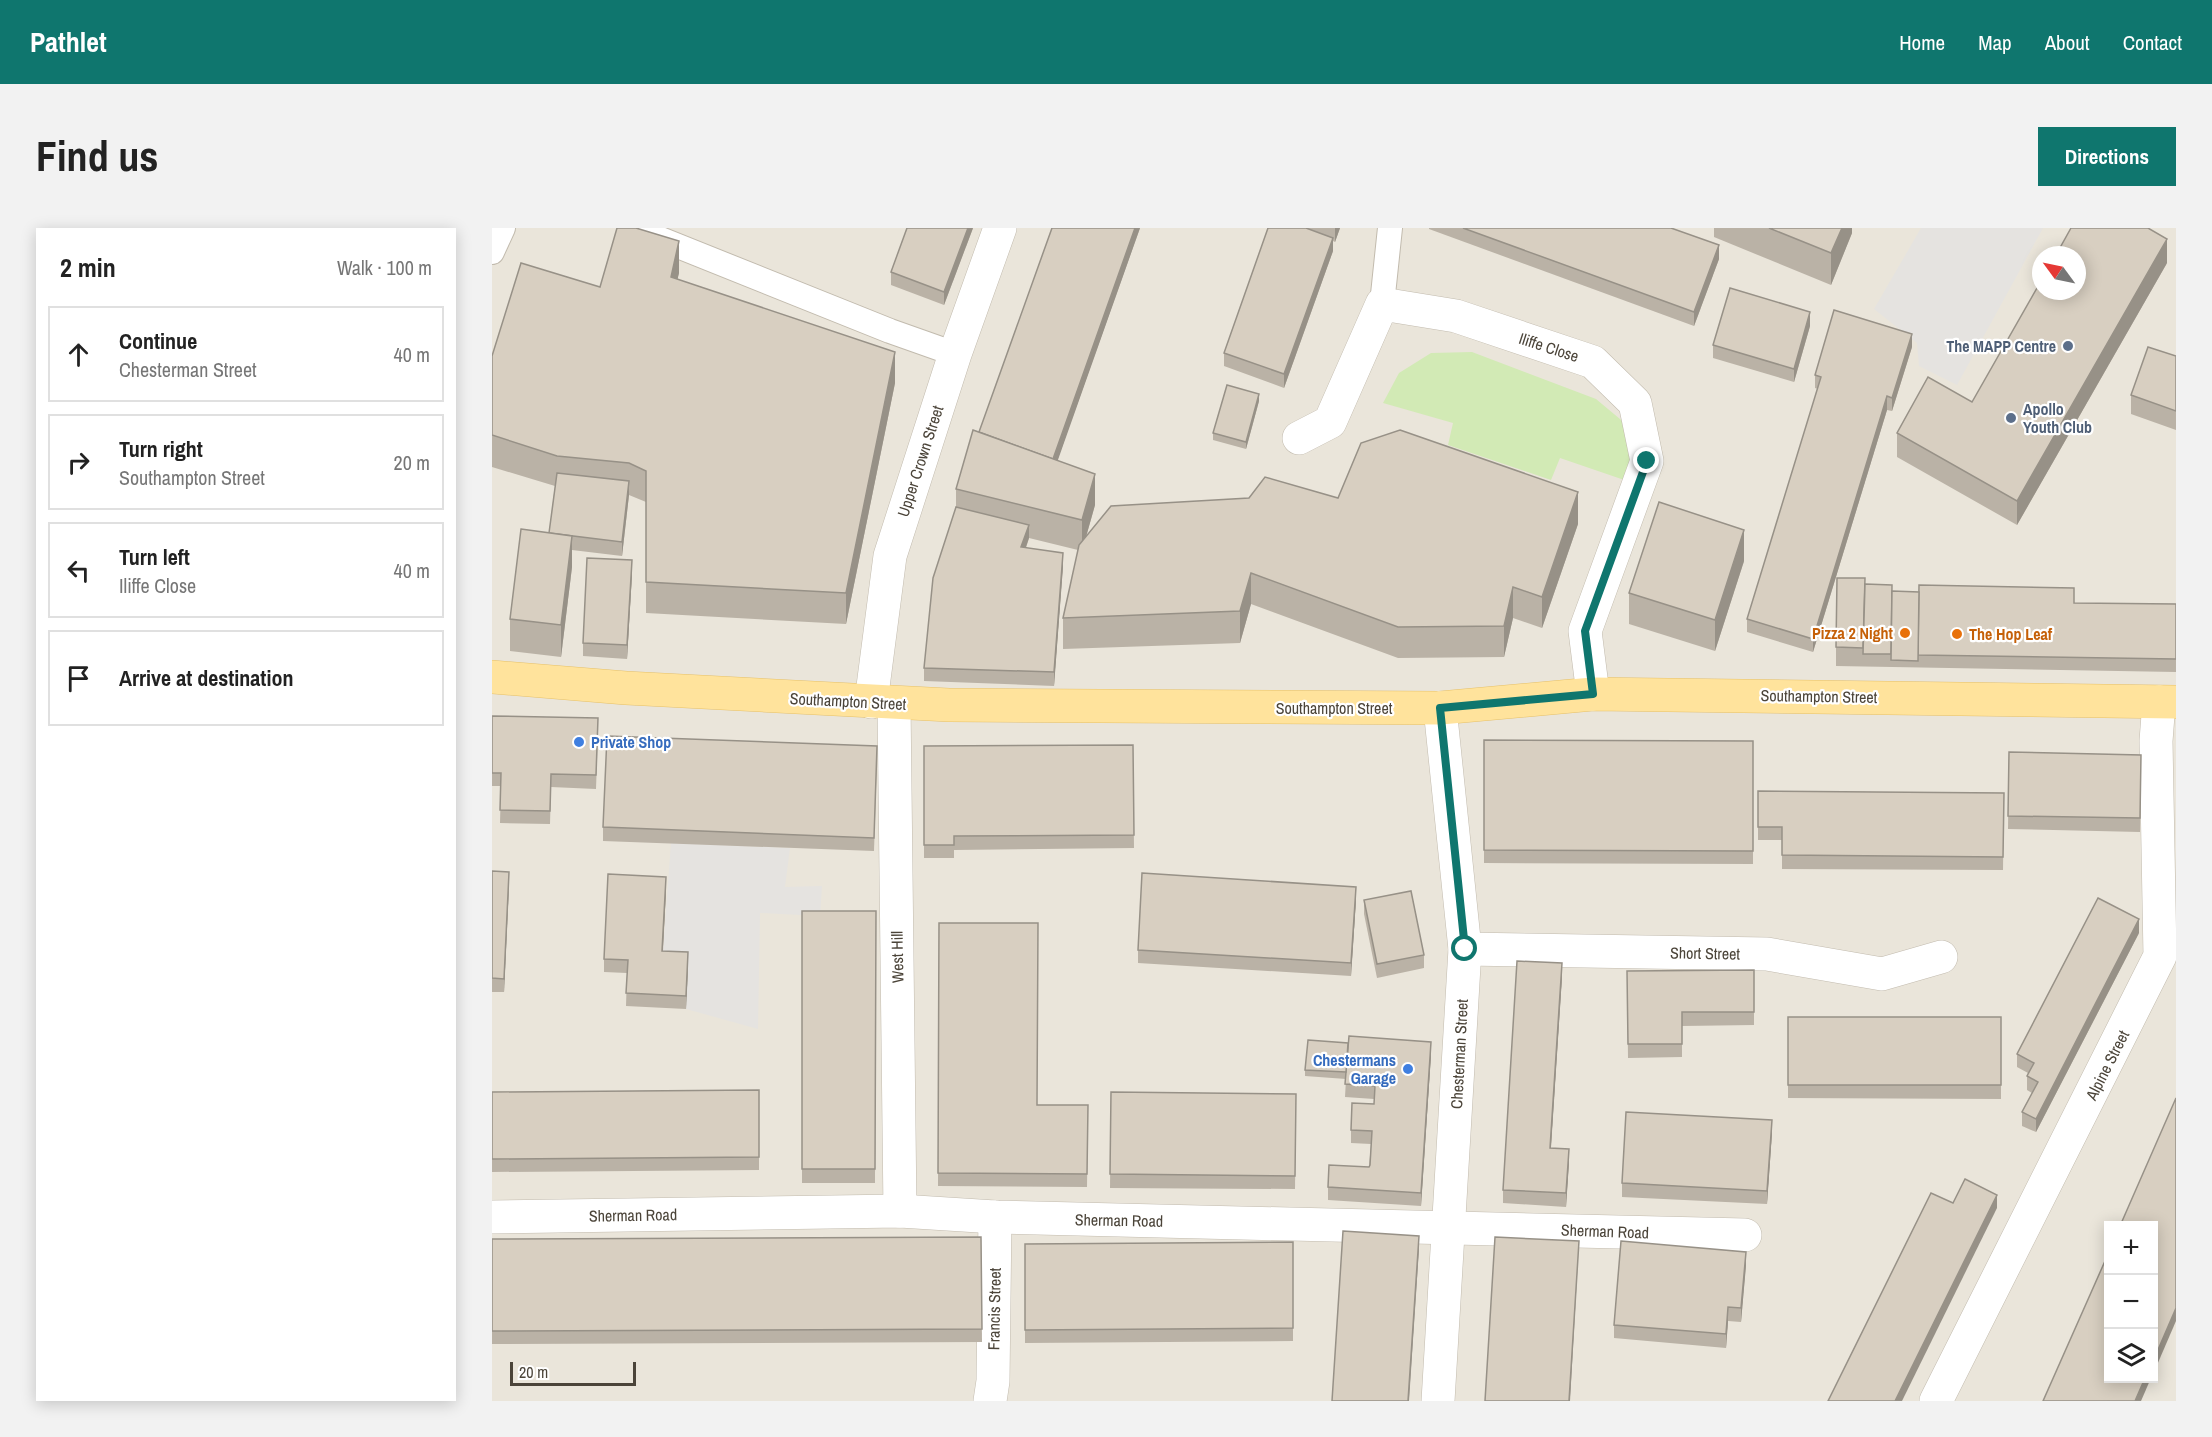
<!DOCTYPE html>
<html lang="en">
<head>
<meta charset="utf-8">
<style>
	body { margin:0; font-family:"Archivo Narrow",sans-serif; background:#f2f2f2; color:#222 }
	.controls { position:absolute; right:18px; bottom:18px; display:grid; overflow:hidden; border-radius:0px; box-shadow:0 3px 15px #0003 }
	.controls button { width:54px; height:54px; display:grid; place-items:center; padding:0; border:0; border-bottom:2px solid #e0e0e0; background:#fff; color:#222; font:30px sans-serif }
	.compass { position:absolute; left:1540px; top:18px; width:54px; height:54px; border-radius:50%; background:#fff; box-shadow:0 3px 15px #0003; rotate:303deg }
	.scale { position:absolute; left:18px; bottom:15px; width:126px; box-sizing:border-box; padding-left:6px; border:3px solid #4b4439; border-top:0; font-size:16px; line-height:21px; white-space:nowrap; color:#4b4439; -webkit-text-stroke:4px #fff; paint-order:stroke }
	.stop { position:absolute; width:18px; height:18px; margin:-14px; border:4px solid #0f766e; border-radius:50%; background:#fff }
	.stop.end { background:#0f766e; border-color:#fff; box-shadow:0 2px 6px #0008 }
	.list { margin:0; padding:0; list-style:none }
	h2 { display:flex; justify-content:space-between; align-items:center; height:78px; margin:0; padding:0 24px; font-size:26px }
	h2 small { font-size:20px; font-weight:400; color:#767676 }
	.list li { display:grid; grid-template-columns:39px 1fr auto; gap:18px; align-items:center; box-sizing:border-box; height:96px; margin:0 12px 12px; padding:0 12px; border:2px solid #e0e0e0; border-radius:0px }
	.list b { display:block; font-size:22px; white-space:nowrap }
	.list p { margin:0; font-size:20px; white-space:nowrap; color:#767676 }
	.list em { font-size:20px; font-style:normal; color:#767676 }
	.icon { flex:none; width:33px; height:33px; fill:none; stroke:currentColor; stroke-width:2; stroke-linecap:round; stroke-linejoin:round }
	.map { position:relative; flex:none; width:1684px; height:1173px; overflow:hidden; border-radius:0px }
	header { display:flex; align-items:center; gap:36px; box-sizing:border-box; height:84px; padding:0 30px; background:#0f766e; color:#fff }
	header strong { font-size:28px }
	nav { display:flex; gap:33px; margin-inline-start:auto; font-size:21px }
	.intro { display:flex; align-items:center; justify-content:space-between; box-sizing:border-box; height:144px; padding:0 36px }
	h1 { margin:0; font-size:42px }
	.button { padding:15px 27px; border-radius:0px; background:#0f766e; color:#fff; font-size:21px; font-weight:700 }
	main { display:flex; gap:36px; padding:0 36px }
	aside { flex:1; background:#fff; border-radius:0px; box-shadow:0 3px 15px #0003 }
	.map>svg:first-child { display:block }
	.residential { fill:#eae5da; fill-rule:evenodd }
	.green { fill:#d2eab5 }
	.parking { fill:#e5e3e0 }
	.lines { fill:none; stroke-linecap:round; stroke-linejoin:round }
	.service-casing { stroke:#c2bbae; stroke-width:26 }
	.minor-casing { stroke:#c2bbae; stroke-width:34 }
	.primary-casing { stroke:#e6c16a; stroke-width:34 }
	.service { stroke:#fff; stroke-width:24 }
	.minor { stroke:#fff; stroke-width:33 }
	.primary { stroke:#ffe39c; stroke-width:33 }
	.wall { fill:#bab2a6 }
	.shaded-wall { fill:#979187 }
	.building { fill:#d8cfc1; stroke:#979187; stroke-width:1.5 }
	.route { stroke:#0f766e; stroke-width:8 }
	.service-dot { fill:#5c6f8a; stroke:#fff; stroke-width:2 }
	.food-dot { fill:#e8710a; stroke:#fff; stroke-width:2 }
	.shop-dot { fill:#3f7fe0; stroke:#fff; stroke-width:2 }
	.labels { text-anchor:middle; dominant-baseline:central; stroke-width:4.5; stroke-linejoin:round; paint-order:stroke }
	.service-label { font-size:16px; font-weight:bold; fill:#4e5e75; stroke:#fff; text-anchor:end }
	.street-label { font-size:16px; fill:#4b4439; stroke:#fff }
	.food-label { font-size:16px; font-weight:bold; fill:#c56008; stroke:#fff; text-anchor:end }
	.shop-label { font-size:16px; font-weight:bold; fill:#366cbe; stroke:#fff; text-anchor:start }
</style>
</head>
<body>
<header>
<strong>Pathlet</strong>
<nav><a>Home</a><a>Map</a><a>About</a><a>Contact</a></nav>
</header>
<div class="intro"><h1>Find us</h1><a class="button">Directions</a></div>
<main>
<aside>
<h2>2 min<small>Walk · 100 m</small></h2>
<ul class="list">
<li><svg class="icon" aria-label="ahead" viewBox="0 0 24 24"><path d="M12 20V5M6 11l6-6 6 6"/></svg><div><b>Continue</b><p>Chesterman Street</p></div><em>40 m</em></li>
<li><svg class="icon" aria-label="right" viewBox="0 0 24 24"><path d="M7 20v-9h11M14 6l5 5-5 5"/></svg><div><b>Turn right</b><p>Southampton Street</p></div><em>20 m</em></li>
<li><svg class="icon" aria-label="left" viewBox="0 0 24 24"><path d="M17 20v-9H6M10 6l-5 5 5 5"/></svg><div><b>Turn left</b><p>Iliffe Close</p></div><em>40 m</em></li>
<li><svg class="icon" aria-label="arrive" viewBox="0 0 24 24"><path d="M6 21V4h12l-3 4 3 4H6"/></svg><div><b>Arrive at destination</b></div></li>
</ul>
</aside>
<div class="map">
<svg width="1684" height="1173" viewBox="0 0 1684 1173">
	<rect width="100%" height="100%" fill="#f6f3ec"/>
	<path class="residential" d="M0,0H1684V1173H0ZM1549,27H1585V63H1549ZM1616,998H1662V1150H1616Z"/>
	<path class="green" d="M980,124L1104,171L1134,196L1141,255L1068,230L1059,252L956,217L961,195L891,175L907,145L939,125Z"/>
	<g class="parking">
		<path d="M1429,0H1551L1465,157L1427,138L1425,115L1382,81Z"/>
		<path d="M179,615L298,620L293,659L330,658L328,688L268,685L266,801L194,781L196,738L170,736Z"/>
	</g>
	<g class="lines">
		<g class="service-casing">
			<g id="service">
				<path d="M141,0L398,103L463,126"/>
				<path d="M0,24L11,0"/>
				<path d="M890,76L898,0"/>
			</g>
		</g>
		<g class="minor-casing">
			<g id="minor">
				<path d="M807,210L838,194L890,76L964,88L1101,134L1143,175L1155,233L1093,403L1101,466"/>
				<path d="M379,474L398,328L463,126L508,0"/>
				<path d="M402,475L408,983"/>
				<path d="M973,721L1275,726L1390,746L1449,729"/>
				<path d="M0,989L408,983L503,989L1253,1007"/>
				<path d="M498,1173L501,1153L503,989"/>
				<path d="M946,1173L973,721L948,480"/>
				<path d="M1444,1173L1668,728L1664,513L1667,474"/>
			</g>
		</g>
		<g class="primary-casing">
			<path id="primary" d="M0,449L134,460L457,477L948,480L1101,466L1684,474"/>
		</g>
		<use href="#service" class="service"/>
		<use href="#minor" class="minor"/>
		<use href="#primary" class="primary"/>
	</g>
	<g class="wall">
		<path d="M481,0L452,77L399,57V44Z"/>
		<path d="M560,0H648L565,233L603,277L594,309L846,270L1086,296L1050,400L1021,390L1012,429L906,430L759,376L748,415L571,421V390L586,322L537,310L534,320L571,338L562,458L432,453V440L464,279V261L487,204Z"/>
		<path d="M776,0H848L843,14L841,13V23L792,160L732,138V125Z"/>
		<path d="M937,0H1179L1227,31L1202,98L937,1Z"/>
		<path d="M1222,0H1360V5L1339,57L1222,9Z"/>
		<path d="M1675,35L1525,297L1405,229V205L1480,174Z"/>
		<path d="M187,45L185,51L403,155L354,396L154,385V274L137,267L130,328L80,322V339L69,429L18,423V391L57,305L63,258L0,239V128L108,59Z"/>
		<path d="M1318,98L1302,154L1221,130V117Z"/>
		<path d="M1420,119L1400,183L1395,182L1321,424L1255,404V391L1326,161L1323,160V147Z"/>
		<path d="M1684,128V202L1639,186V167Z"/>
		<path d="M767,173L754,221L721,212V205Z"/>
		<path d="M1252,333L1223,423L1137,396V365Z"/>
		<path d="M140,346L135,431L91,428V415Z"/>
		<path d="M1373,356L1400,363L1582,375L1684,376V444L1344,438V419Z"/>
		<path d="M0,488L106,504L104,561L59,559L58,596L8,595L9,558H0Z"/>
		<path d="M992,512L1261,513V636L992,635Z"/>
		<path d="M641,517L642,620L462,622V630H432V518Z"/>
		<path d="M1517,524L1649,527L1648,604L1516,601Z"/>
		<path d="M385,531L382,623L111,613V599Z"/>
		<path d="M1266,563L1512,565L1511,642L1290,641V612H1266Z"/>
		<path d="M0,643L17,657L12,764H0Z"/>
		<path d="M174,663L171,723L196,738L194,781L134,778L135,745L112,744V731Z"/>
		<path d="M864,672L859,748L646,735V722Z"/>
		<path d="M872,672L932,727V740L885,750L872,686Z"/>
		<path d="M310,683H384L383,955H310Z"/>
		<path d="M447,695L545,877H596L595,959L446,958Z"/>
		<path d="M1647,705L1544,904L1530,898V884L1540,865L1535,862V848L1536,845L1525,839V826Z"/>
		<path d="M1262,742V797L1190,798V829L1136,830L1135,743Z"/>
		<path d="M1070,749L1059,920L1077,934L1074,979L1011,975V962Z"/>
		<path d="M1296,789H1509V871L1296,870Z"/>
		<path d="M939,827L929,978L836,972V959L877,939L879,916L859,915V902L882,876V871L853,869L854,851L813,848V842Z"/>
		<path d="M267,862V942L0,944V864Z"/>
		<path d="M619,864L804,866L803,961L618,960Z"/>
		<path d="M1280,905L1275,976L1130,969V955Z"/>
		<path d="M489,1009L490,1114L0,1116V1011Z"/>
		<path d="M801,1014V1113L533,1115V1016Z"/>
		<path d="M1254,1037L1249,1094L1236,1093L1234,1120L1122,1110V1097Z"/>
	</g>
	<g class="shaded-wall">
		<path d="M476,0H481L452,77V64Z"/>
		<path d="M643,0H648L556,260V246Z"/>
		<path d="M843,0H848L843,14Z"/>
		<path d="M1350,0H1360V5L1339,57V25Z"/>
		<path d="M841,10V23L792,160V146Z"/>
		<path d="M1675,11V35L1525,297V273Z"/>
		<path d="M187,13V45L179,80V49Z"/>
		<path d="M1227,17V31L1202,98V84Z"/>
		<path d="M1318,84V98L1302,154V141Z"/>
		<path d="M1420,106V119L1400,183V170Z"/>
		<path d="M403,124V155L354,396V365Z"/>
		<path d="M767,166V173L754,221V214Z"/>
		<path d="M1395,168V182L1321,424V411Z"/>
		<path d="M603,246V277L590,323V292Z"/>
		<path d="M137,253V267L130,328V314Z"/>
		<path d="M1086,264V296L1050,400V369Z"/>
		<path d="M537,297V310L529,333V319Z"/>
		<path d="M1252,302V333L1223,423V392Z"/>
		<path d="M80,308V339L69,429V397Z"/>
		<path d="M571,325V338L562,458V444Z"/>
		<path d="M140,332V346L135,431V417Z"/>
		<path d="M759,345V376L748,415V383Z"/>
		<path d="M1021,359V390L1012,429V398Z"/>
		<path d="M17,644V657L12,764V751Z"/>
		<path d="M174,649V663L170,736V723Z"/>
		<path d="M864,659V672L859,748V735Z"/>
		<path d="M1647,691V705L1544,904V891Z"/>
		<path d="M196,724V738L194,781V768Z"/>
		<path d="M1070,735V749L1058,933V920Z"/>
		<path d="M939,814V827L929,978V965Z"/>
		<path d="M1280,892V905L1275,976V963Z"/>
		<path d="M1077,921V934L1074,979V965Z"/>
		<path d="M1505,967V980L1410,1173H1403Z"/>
		<path d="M927,1008V1021L917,1173H916Z"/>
		<path d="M1087,1013L1078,1173H1077Z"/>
		<path d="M1254,1024V1037L1249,1094V1080Z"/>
		<path d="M1236,1079V1093L1234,1120V1106Z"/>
		<path d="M1684,1080V1093L1662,1144V1131Z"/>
		<path d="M1653,1150H1659L1649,1173H1643Z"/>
	</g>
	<g class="building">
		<path d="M125,0H144L187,13L179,49L403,124L354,365L154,354V243L137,235L65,228L0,207V128L29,35L108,59Z"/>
		<path d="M415,0H476L452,64L399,44Z"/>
		<path d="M560,0H643L561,231L487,204Z"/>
		<path d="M776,0H814L841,10L792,146L732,125Z"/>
		<path d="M971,0H1179L1227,17L1202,84Z"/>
		<path d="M1277,0H1350L1339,25Z"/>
		<path d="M1579,0H1656L1675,11L1525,273L1405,205L1436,149L1480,174L1549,53V63H1585V27H1564Z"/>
		<path d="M1238,60L1318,84L1302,141L1221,117Z"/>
		<path d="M1342,82L1420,106L1400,170L1395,168L1321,411L1255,391L1329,149L1323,147Z"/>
		<path d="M1656,119L1684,128V183L1639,167Z"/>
		<path d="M735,157L767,166L754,214L721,205Z"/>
		<path d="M481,202L603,246L590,292L464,261Z"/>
		<path d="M908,202L1086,264L1050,369L1021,359L1012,398L906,399L759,345L748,383L571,390L587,317L619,278L757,270L773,249L846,270L869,215Z"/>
		<path d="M65,245L137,253L130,314L57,305Z"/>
		<path d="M1167,274L1252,302L1223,392L1137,365Z"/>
		<path d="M464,279L537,297L529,319L571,325L562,444L432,440L441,350Z"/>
		<path d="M29,301L80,308L69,397L18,391Z"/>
		<path d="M95,330L140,332L135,417L91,415Z"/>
		<path d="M1345,350H1373L1371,420L1344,419Z"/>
		<path d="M1373,356L1400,357L1399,426H1371Z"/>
		<path d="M1427,357L1582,360V375L1684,376V431L1426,427Z"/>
		<path d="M1400,363L1427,364L1426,433L1399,432Z"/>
		<path d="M0,488L106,490L104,547L59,546L58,583L8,582L9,545H0Z"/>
		<path d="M115,508L385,518L382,610L111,599Z"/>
		<path d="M992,512L1261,513V623L992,622Z"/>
		<path d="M641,517L642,607L462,608V617H432V518Z"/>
		<path d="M1517,524L1649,527L1648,590L1516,588Z"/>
		<path d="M1266,563L1512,565L1511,629L1290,627V599H1266Z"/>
		<path d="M0,643L17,644L12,751L0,750Z"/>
		<path d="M650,645L864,659L859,735L646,722Z"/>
		<path d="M116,646L174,649L170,723L196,724L194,768L134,765L136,732L112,731Z"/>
		<path d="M919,663L932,727L885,736L872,672Z"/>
		<path d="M1606,670L1647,691L1544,891L1530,884L1546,854L1535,848L1542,835L1525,826Z"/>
		<path d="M310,683H384L383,941H310Z"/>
		<path d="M447,695H546L545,877H596L595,946L446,945Z"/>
		<path d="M1025,733L1070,735L1058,920L1077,921L1074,965L1011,962Z"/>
		<path d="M1262,742V784H1190V816H1136L1135,743Z"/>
		<rect x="1296" y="789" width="213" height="68"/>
		<path d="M857,808L939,814L929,965L836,959L837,937L877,939L878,937L880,903L859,902L860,875L882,876L883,858L853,856Z"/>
		<path d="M816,812L856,815L854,844L813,842Z"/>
		<path d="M267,862V929L0,931V864Z"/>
		<path d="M619,864L804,866L803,948L618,946Z"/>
		<path d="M1684,870V1080L1662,1131V998H1628Z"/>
		<path d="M1134,884L1280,892L1275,963L1130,955Z"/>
		<path d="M1473,951L1505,967L1403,1173H1336L1439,965L1461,975Z"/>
		<path d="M851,1003L927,1008L916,1173H840Z"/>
		<path d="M489,1009L490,1101L0,1103V1011Z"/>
		<path d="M1003,1009L1087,1013L1077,1173H993Z"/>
		<path d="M1129,1013L1254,1024L1249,1080L1236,1079L1234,1106L1122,1097Z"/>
		<path d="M801,1014V1100L533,1102V1016Z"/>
		<path d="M1617,1024V1150H1653L1643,1173H1551Z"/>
	</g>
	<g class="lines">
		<path class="route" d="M973,721L948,480L1101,466L1093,403L1155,233"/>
	</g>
	<g class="service-dot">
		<circle cx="1576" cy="118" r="6"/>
		<circle cx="1519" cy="190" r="6"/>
	</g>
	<g class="food-dot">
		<circle cx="1413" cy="405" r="6"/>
		<circle cx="1465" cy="406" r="6"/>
	</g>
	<g class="shop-dot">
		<circle cx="87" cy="514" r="6"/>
		<circle cx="916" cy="841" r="6"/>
	</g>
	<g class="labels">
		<g class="service-label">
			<text x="1564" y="118">The MAPP Centre</text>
			<text x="1531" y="181" text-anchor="start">Apollo<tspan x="1531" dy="18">Youth Club</tspan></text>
		</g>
		<g class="street-label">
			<text transform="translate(1057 119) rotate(18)">Iliffe Close</text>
			<text transform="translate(428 233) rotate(-72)">Upper Crown Street</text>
			<text transform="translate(1327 468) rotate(1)">Southampton Street</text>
			<text transform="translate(356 473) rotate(3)">Southampton Street</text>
			<text x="842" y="480">Southampton Street</text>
			<text transform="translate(1213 725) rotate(1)">Short Street</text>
			<text transform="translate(405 729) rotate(-91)">West Hill</text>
			<text transform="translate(967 826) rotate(-87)">Chesterman Street</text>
			<text transform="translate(1615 837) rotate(-63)">Alpine Street</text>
			<text transform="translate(141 987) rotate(-1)">Sherman Road</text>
			<text transform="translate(627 992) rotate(1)">Sherman Road</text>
			<text transform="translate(1113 1003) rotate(2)">Sherman Road</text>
			<text transform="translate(502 1081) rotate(-89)">Francis Street</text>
		</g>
		<g class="food-label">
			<text x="1401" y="405">Pizza 2 Night</text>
			<text x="1477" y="406" text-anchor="start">The Hop Leaf</text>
		</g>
		<g class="shop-label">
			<text x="99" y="514">Private Shop</text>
			<text x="904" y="832" text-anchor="end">Chestermans<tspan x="904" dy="18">Garage</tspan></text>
		</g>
	</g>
</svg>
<div class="controls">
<button>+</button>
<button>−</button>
<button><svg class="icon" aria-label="layers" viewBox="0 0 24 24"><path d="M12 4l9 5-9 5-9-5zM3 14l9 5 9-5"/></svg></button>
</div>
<svg class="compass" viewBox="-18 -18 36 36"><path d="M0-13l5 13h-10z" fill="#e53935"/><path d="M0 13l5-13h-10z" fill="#767676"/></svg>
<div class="scale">20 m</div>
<div class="stop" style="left:973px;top:721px"></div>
<div class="stop end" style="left:1155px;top:233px"></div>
</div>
</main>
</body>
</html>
